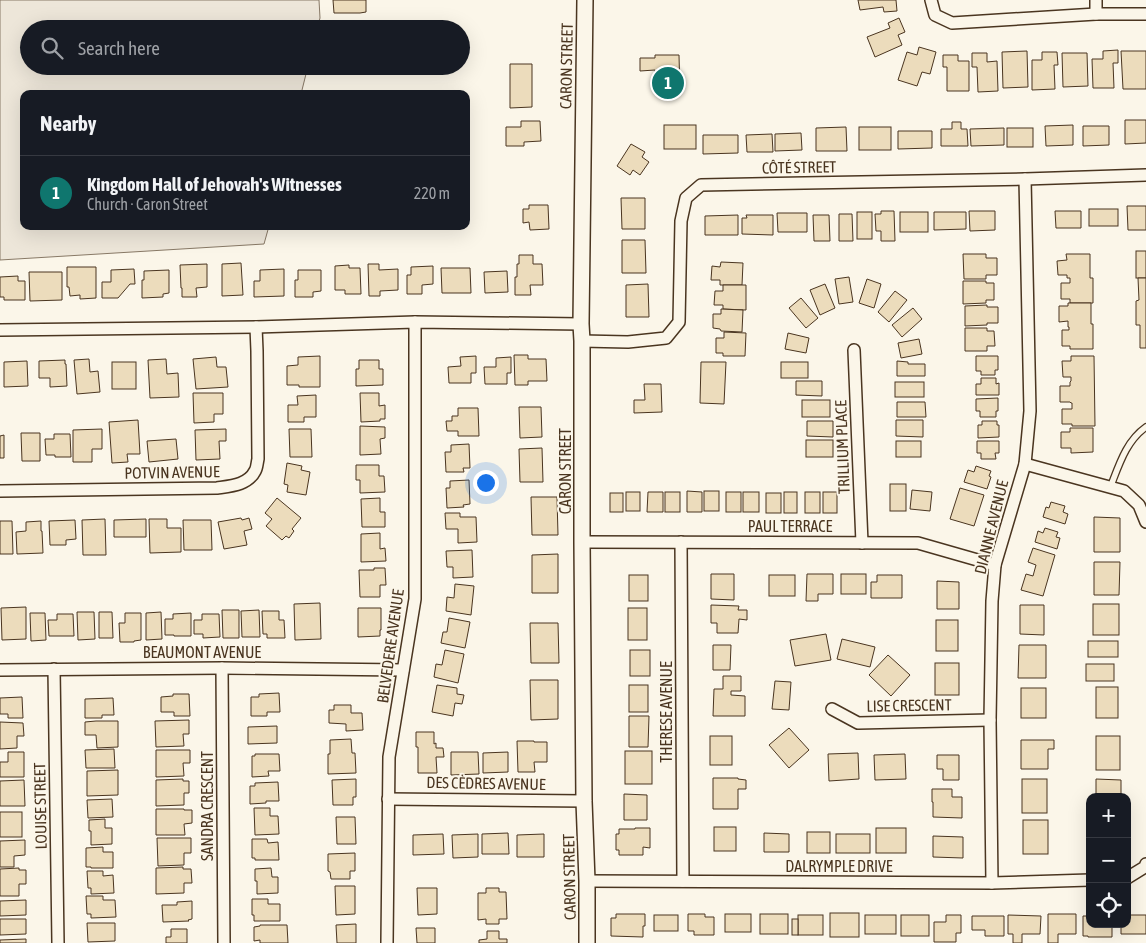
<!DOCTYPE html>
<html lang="en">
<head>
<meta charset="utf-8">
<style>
	body { margin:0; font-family:"Asap Condensed",sans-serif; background:#20242c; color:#f1f3f6 }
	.controls { position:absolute; right:15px; bottom:15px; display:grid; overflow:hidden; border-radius:10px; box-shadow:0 5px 20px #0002 }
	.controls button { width:45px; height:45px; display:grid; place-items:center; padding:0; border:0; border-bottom:1px solid #363941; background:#171b24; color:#f1f3f6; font:25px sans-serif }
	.you { position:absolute; left:485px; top:482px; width:18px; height:18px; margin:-12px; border:4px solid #fff; border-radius:50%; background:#1a73e8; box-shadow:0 0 0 8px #1a73e833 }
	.badge { display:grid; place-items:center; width:32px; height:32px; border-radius:50%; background:#0f766e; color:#fff; font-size:16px; font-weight:700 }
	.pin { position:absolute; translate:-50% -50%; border:2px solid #fff; box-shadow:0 1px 5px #0006 }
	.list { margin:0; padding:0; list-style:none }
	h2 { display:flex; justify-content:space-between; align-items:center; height:65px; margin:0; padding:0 20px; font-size:21px }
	h2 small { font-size:16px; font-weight:400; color:#9ea1a6 }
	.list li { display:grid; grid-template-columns:32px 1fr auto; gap:15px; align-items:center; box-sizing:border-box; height:75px; padding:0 20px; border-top:1px solid #363941 }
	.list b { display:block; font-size:19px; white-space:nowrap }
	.list p { margin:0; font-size:16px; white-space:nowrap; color:#9ea1a6 }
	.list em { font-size:16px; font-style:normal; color:#9ea1a6 }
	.icon { flex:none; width:28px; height:28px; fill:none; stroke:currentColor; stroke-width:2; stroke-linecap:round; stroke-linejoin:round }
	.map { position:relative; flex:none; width:1146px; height:943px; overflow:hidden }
	.search { position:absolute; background:#171b24; box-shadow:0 5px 20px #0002; left:20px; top:20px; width:450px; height:55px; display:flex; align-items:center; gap:12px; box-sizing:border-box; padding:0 18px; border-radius:28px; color:#9ea1a6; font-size:19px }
	.panel { position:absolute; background:#171b24; box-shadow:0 5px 20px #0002; left:20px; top:90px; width:450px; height:140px; border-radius:10px }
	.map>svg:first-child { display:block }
	.green { fill:#ede6d9; stroke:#887966 }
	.building { fill:#ecdcbc; stroke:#4a3520 }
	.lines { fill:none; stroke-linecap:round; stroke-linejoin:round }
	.service-casing { stroke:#4a3520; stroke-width:8 }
	.minor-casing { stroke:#4a3520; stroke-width:14 }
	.tertiary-casing { stroke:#4a3520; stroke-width:18 }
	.service { stroke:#fbf6e9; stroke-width:5.5 }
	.minor { stroke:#fbf6e9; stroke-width:11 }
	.tertiary { stroke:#fbf6e9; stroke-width:15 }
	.labels { text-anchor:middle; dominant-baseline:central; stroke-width:4; stroke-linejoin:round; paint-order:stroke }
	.street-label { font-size:16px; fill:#4a3520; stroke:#fbf6e9 }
</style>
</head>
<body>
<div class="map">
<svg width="1146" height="943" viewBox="0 0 1146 943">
	<rect width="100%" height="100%" fill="#fbf6e9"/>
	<path class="green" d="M0,0H319L320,18L317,29H29V66H308L301,94H24V226H269L264,244L0,260Z"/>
	<g class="building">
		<path d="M333,0H366V12L360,13H334Z"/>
		<path d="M858,0H896L897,11L884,12L883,7L860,10Z"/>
		<path d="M899,18L905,32L898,35L902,45L875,57L867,37L890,28L888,23Z"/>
		<path d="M919,47L936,52L930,74L922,72L917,86L898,80L907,52L917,55Z"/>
		<path d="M1118,50V63H1113L1114,88H1093L1092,59H1103V51Z"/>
		<path d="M1027,51L1028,87L1003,88L1002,52Z"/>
		<path d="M1121,51H1146V89H1123Z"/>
		<path d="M1042,52H1057L1058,65H1054L1055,89L1032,90V60H1042Z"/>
		<path d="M972,53H987V62L997,61L998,91L978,92L977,67H972Z"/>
		<path d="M1062,53H1087L1088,86L1063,87Z"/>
		<path d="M655,55H679L680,95H656L655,70L640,71V58H655Z"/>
		<path d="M943,55H958V61H969V91H947V67H943Z"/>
		<path d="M510,64H532V107L510,108Z"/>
		<path d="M1125,120H1146V143L1125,144Z"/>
		<path d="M521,121H540L541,141L524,142V146H506V127H521Z"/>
		<path d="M952,122H961V129H967L968,146H941V129H952Z"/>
		<rect x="664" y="125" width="32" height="24"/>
		<path d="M1073,125V145L1046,146L1045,126Z"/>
		<path d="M1083,126H1109V145L1083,146Z"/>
		<path d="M846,127L847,151H816V128Z"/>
		<rect x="859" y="127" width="32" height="23"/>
		<path d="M1004,128V145L971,146L970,129Z"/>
		<rect x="1007" y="128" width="26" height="19"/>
		<path d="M898,131H932V148L898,149Z"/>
		<path d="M801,133L802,150L775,151V134Z"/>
		<path d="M772,134L773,152H747L746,135Z"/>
		<path d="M703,135H738V153L703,154Z"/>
		<path d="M631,144L645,152L642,157L649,162L640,175L633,170L630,175L617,166Z"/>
		<path d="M621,198H645V229H622Z"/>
		<path d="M529,205H548L549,229L530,230L529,222L523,223V209H529Z"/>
		<path d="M1127,206H1146V230H1128Z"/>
		<rect x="1089" y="209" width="29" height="17"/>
		<path d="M881,211H894L895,241H881V231H876L875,214H881Z"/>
		<path d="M969,211H995V230L970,231Z"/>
		<path d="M1055,211H1081V228H1056Z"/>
		<rect x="857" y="212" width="15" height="27"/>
		<rect x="900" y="212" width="28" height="20"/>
		<path d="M934,212H966V229L934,230Z"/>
		<path d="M777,213H807V232H778Z"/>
		<path d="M839,214H852L853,241H839Z"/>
		<path d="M738,215V235H705V216Z"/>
		<path d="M746,215H773V235L742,234V218H747Z"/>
		<path d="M813,215H829L830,241H814Z"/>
		<path d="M622,240H645L646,273H622Z"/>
		<rect x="1136" y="251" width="10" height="27"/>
		<path d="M963,254H986V258H997V275H986V279H964Z"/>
		<path d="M1066,254H1090V278H1093V303H1070V299H1061V283H1070V278H1067V275H1058L1057,261L1067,260Z"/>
		<path d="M519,255H533V264H542L543,285H530L531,295H515V277H517V264H519Z"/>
		<path d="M721,262L743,263L742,285H720V280H711L712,266L720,267Z"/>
		<path d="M241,263L243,295L222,296V264Z"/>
		<path d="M207,264V287L196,288L197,297H182V288H181L180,265Z"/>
		<path d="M368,264H379V270L398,269V290L380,291V296H369Z"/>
		<path d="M349,265V268H360L361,294H345V290H335V266Z"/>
		<path d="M433,266V284L422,285V294H407V275H411V267Z"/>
		<path d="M67,267H96V298L80,299V295L70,296L69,287H67Z"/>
		<path d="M441,268H470L471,293H442Z"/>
		<path d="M134,269L135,284H130L118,298H102V282H111V270Z"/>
		<path d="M284,269V296L254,297V281H260V270Z"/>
		<path d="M169,270V293L163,294V297L142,298V280H144V271Z"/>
		<path d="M298,270H321V291L313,292V297H295V280H298Z"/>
		<path d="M507,271L508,292L485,293L484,272Z"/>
		<path d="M29,272H62V300L30,301Z"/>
		<path d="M18,276V281H25V300H4V297H0V277Z"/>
		<path d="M849,277L853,302L839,304L835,279Z"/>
		<path d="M1138,278H1146V348H1140V325H1136V301L1139,300Z"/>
		<path d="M867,279L881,284L874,308L859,303Z"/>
		<path d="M963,281H986V283H994V300H986V303L963,304Z"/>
		<path d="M648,284L649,317H626V285Z"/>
		<path d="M825,284L835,308L820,315L810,290Z"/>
		<path d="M723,285H746V310L723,309V305H714L715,291H723Z"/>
		<path d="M895,291L907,300L889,322L878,312Z"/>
		<path d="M801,298L818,318L806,328L789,308Z"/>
		<path d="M1068,303H1091V324H1093V349H1070V346H1062V330H1069V327H1068V321L1059,322V306H1068Z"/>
		<path d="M987,305V307H998V323H987V325L965,326V306Z"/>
		<path d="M913,308L922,319L902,337L892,325Z"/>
		<path d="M721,309L743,310L742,332L721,331L720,329L713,328V314H721Z"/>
		<path d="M965,328H987V331H994L995,346H987V351H965Z"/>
		<path d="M724,332L746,333L745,356H723V353H716V338H724Z"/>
		<path d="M788,333L809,338L806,353L785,349Z"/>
		<path d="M919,339L922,354L901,358L898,343Z"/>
		<path d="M514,355H528V359H546L547,381H528V385H515Z"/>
		<path d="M320,356V387H299V385H287V366L298,365V357Z"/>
		<path d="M476,356V373H471V383H449L448,367L461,366L460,357Z"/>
		<path d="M976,356H998V370H995V375H981V371H976Z"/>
		<path d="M1071,356H1094L1095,426H1072V424H1062V409H1072V403H1071L1070,402H1060V386H1070V382L1071,381V377H1063L1062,361H1071Z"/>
		<path d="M216,357L217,367H226L228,387L196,389L193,359Z"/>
		<path d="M511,357V373H507V384H485L484,367H496V358Z"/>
		<path d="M89,359L90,372L98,371L100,392L77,394L74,360Z"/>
		<path d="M166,359L167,374L178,373L179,397L150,398L148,360Z"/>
		<path d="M65,360V364H66L67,386L50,387V378H39V361Z"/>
		<path d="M359,360H379V369H383V385L356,386V369H359Z"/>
		<path d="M27,361L28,386L4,387V362Z"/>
		<path d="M897,361L908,362V364H925V376H897Z"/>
		<rect x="112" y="362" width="24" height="27"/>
		<path d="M701,362H726L724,404L700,403Z"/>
		<rect x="781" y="362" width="27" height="16"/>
		<path d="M981,378H996V384L999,383V395H976V384H981Z"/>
		<path d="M796,381H822V396L796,395Z"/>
		<rect x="895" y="382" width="29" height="15"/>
		<path d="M644,384H661L662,412L634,413V400H645Z"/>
		<path d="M193,393H223V414H214V422L194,423Z"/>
		<path d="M360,393H379V406L385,405V419H380V421L361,422Z"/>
		<path d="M316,395V417H304V422H288V405H298L297,396Z"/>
		<path d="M998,398V411H996V417H980V411H976V399Z"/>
		<rect x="802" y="400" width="28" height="17"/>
		<path d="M897,402H925L926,417H897Z"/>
		<path d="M519,407H541L542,437L520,438Z"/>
		<path d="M458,408H478L479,436H458V431H447L446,421H452V416H458Z"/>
		<path d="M138,420L140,454H127L128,462L112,463L109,422Z"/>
		<path d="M896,420H923V437L896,436Z"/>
		<path d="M807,421H833V437L807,436Z"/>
		<path d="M982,421H997V425H999V437L978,438V425H982Z"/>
		<path d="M360,426L385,427V438L380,439L381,454L360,455Z"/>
		<path d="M1070,428H1093V452L1071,453V448H1061V432H1070Z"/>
		<path d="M102,429V449H92V462H73V430Z"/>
		<path d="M226,429V441H219L220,459L196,460L195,430Z"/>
		<path d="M289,429H311L312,457H290Z"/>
		<path d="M21,433H40V461H22Z"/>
		<path d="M54,434H70L71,457H55V455H46L45,439H54Z"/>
		<path d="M4,435V458H0V436Z"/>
		<path d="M176,439L178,459L149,462L147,441Z"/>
		<rect x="806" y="440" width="27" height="17"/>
		<rect x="896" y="441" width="25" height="16"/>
		<path d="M977,441H999V453H995L996,459H981V453H977Z"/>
		<path d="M469,444L470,468H463L464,472H446L445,452H451V445Z"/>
		<path d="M542,448L543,482H520L519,449Z"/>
		<path d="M287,463L302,466L301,470L310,472L306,495L287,492L288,485L284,484Z"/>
		<path d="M356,465H379V476H384L385,492L360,493V480H356Z"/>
		<path d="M976,466L991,471L989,476L991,477L987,489L964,482L968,470L974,472Z"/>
		<path d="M469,480L470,504L463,505L464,507L447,508L446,488H450V481Z"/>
		<rect x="890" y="484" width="16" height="27"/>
		<path d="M960,488L984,495L974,526L950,519Z"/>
		<path d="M912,490L932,492L930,511L910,509Z"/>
		<path d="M687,491L702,492V512H687Z"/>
		<rect x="704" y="491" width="15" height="20"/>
		<rect x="626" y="492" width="14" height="19"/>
		<path d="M648,492H663V512H647Z"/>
		<rect x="665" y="492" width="15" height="20"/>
		<rect x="726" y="492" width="15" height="20"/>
		<rect x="743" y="492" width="16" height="20"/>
		<rect x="784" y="492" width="13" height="21"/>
		<rect x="805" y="492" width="15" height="21"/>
		<rect x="823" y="492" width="14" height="21"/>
		<rect x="610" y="493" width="13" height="19"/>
		<rect x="766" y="493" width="15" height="20"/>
		<path d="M531,497H557L558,535H532Z"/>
		<path d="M277,498L301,518L292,529L294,531L289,538L286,536L282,540L266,526L272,519L265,513Z"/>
		<path d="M380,498V512H385V527H362L361,499Z"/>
		<path d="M1051,502L1065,506L1063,512L1068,514L1065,524L1043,517L1046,507L1049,508Z"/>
		<path d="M445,513H460V517H476L477,542L458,543V529H446Z"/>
		<path d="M1094,517L1120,518V552H1094Z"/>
		<path d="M241,518L242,520L249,518L252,529L244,531L247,545L224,549L218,522Z"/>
		<path d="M105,519L106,555H83L82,520Z"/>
		<path d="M146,519V537H114V520Z"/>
		<path d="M149,519H167V528H181V552L150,553Z"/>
		<path d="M75,520L76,539L66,540V545H50L49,521Z"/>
		<path d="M183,520H211L212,550H184Z"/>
		<path d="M0,521H12L13,554H0Z"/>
		<path d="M41,521V531H42L43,553L17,554L16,532L26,531V522Z"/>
		<path d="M1045,528L1058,532L1056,537L1060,538L1057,549L1035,542L1038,531L1043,533Z"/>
		<path d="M380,533V549L385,548L386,561L361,562V534Z"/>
		<path d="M1033,548L1055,555L1043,596L1021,590L1026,574L1033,576L1036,565L1028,562Z"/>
		<path d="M472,550L473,577L453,578V567H447L446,551Z"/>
		<path d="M558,554V593H532V555Z"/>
		<path d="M1094,562H1120L1119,595H1094Z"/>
		<path d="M374,568H385L386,585H380V597H360L359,570H374Z"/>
		<path d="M711,574H734V600L711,599Z"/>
		<path d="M807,574H833V594H818V601H806Z"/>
		<rect x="841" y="574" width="25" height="20"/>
		<rect x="629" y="575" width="19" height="26"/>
		<rect x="769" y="575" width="26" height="21"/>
		<path d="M877,575H902V598H871V582H877Z"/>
		<path d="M937,581L959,582V609H937Z"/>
		<path d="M455,584L474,586L471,615L446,611L447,597L454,598Z"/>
		<path d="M320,603L321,639L295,640L294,604Z"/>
		<rect x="1093" y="604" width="26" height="31"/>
		<path d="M711,605L739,606L738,610H747V620L739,619L738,633H717V623H711Z"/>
		<path d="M1020,605H1044V635L1020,634Z"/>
		<path d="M26,607V639L2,640L1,608Z"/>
		<path d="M358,608H381V630H380V636L358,637Z"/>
		<rect x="628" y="608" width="19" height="32"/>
		<path d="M222,610H239V638H223Z"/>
		<path d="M259,610L260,637H242L241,611Z"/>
		<path d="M262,611H279V620H284L285,638H267V634H263Z"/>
		<path d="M77,612H94L95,639L78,640Z"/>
		<path d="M99,612H112L113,638H99Z"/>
		<path d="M161,612L162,639L146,640V613Z"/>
		<path d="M30,613H45L46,640L31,641Z"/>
		<path d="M125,613H141V640L134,641V642H120L119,623H125Z"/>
		<path d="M191,613V636H174V635H165V619H173V614Z"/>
		<path d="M57,614H73L74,636H49L48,620H57Z"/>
		<path d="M202,614H219L220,637L203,638V634H194V620H202Z"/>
		<path d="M449,618L470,622L465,648L441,643L443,632H447Z"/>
		<rect x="936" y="620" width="22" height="31"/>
		<path d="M530,623H558L559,663H531Z"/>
		<path d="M826,634L831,660L795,666L790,640Z"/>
		<path d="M842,639L875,647L870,667L837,659Z"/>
		<rect x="1088" y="641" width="30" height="16"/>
		<path d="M713,645H731L730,670H713Z"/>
		<path d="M1019,645H1046V678H1018Z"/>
		<path d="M445,650L464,654L458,683L434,677L436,664L442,665Z"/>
		<rect x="630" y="650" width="20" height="26"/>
		<path d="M888,655L910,675L891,696L869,675Z"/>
		<rect x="935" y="663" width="24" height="32"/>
		<rect x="1086" y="664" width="28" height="17"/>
		<path d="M723,676H741V691H731V695L745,696V716H713L714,689H723Z"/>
		<path d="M530,680H558V719L531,720Z"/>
		<path d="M775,681L791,682L789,710L772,709Z"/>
		<path d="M437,685L457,688V694L464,695L462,704L455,703L453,716L432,712Z"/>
		<rect x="629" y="685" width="19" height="27"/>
		<rect x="1096" y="687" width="22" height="31"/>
		<rect x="1021" y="688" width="25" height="30"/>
		<path d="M279,693L280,712H267V716H251V697H259V694Z"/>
		<path d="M173,694H189L190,716H174V712H161V697L173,696Z"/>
		<path d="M22,697L23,718H8V714H0V698Z"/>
		<path d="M113,698L114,715H102V718H85V699Z"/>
		<path d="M334,705H351V713H362L363,730L346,731V724L329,723V710H334Z"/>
		<path d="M629,716H649L648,747H629Z"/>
		<path d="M189,720V734H183L184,746L156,747L155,721Z"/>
		<path d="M96,721H118V747L97,748L96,735H85V722Z"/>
		<path d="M0,722L23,723L24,736H17V748L0,749Z"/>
		<path d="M277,726V743L248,744V727Z"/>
		<path d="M789,728L809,750L789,768L769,745Z"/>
		<path d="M416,732H434V744L436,743V748H443L444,757H436L437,773H418V747H416Z"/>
		<rect x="710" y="736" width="22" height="29"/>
		<rect x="1096" y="736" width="24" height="34"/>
		<path d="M351,739L352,753H355L356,773L328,774V754H330V740Z"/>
		<path d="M1021,740H1054V749H1048V769H1021Z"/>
		<path d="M517,741H534V742H547V762H534L535,772H518Z"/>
		<path d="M114,749L115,768H86L85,750Z"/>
		<path d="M156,750H190V763H183L184,776L156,777Z"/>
		<rect x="625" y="751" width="27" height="33"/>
		<path d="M8,752H24V777H0V762H8Z"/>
		<path d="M451,752H478L479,774L451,775Z"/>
		<path d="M508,752V772L483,773V753Z"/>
		<path d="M858,753L859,779L829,781L828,754Z"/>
		<path d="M255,754H279L280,771H268L269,776L252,777V756H255Z"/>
		<path d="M905,754L906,779L875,780L874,755Z"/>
		<path d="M937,755H959V780H943V769H937Z"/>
		<path d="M118,770V795L87,796V771Z"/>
		<path d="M713,778H738V779L746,780V789H738V809H713Z"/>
		<path d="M183,779V781H189V793H184V805L156,806V780Z"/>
		<path d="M356,779V797H353V805H333L332,780Z"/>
		<rect x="1022" y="779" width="25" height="34"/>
		<path d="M1096,779L1121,780V797H1096Z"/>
		<path d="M24,780L25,806H0V781Z"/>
		<path d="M278,782L279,801H266V803L250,804V786H255V783Z"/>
		<path d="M932,789H952V797H962V818L933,817V802H932Z"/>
		<path d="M624,794L647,795V820H624Z"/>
		<path d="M112,799L113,817L88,818L87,800Z"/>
		<path d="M254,808H270V816H278L279,834L255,835Z"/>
		<path d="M156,809H184V810H192V823L184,824L185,835H156Z"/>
		<rect x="0" y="812" width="22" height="25"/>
		<path d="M336,817H355L356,844H337Z"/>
		<path d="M105,819V828H112V844L91,845V831H89V820Z"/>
		<rect x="1023" y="820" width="25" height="34"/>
		<rect x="714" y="827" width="22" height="24"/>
		<path d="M635,828H650V848L643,847V855H619V850H616V834H619V829H635Z"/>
		<rect x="876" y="828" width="30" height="25"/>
		<rect x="807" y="832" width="23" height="21"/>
		<path d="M508,833L509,854H482V834Z"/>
		<path d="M764,833L789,834V852H764Z"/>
		<path d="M443,834L444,854L413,855V835Z"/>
		<path d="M478,834V857L453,858L452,835Z"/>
		<path d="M544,834V857H517V835Z"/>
		<rect x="836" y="834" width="34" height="19"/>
		<path d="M933,836L963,837V858L933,857Z"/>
		<path d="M157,838H191V853H184V865L158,866Z"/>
		<path d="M252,839H267L268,843L278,842L279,860H255V858H252Z"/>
		<path d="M25,840V855L14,856V867H0V841Z"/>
		<path d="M103,847V852H113V868H91V867H86V848Z"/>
		<path d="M355,853V871H350V879H331L330,872L328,871V854Z"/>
		<path d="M183,867V869H191L192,883H184V893L156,894V868Z"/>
		<path d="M19,868V870H26V884H19V896H0V869Z"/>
		<path d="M271,868L272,877H278V893L257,894V881H255V869Z"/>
		<path d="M87,871H103V876L113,875L114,893L91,894V888H88Z"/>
		<path d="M335,886H355V914L336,915Z"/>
		<path d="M417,888H437V914L418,915Z"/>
		<path d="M486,888H499V892H506L507,919H499V924H486V919L478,920V893H486Z"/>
		<path d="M86,896H103V900H115L116,917L91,918V914H87Z"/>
		<path d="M252,899H268V904H280V921H254V915H252Z"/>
		<path d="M26,900V915L0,916V901Z"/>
		<path d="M192,901V919L188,920L189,921L163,922L162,905H177V902Z"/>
		<rect x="830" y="913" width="29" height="24"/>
		<path d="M616,914H645V926H643V937L611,936V918H616Z"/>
		<path d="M688,914H705V917H714V935H694V931H688Z"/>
		<rect x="725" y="914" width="26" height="18"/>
		<rect x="760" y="914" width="28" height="20"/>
		<path d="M1048,914H1076V934H1058V943H1048Z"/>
		<rect x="654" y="915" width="24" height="16"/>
		<rect x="798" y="915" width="25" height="20"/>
		<rect x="865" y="915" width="31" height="19"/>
		<rect x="901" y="915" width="28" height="21"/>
		<path d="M946,915H961V933H956V942H934V922H946Z"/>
		<path d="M1008,915L1041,916L1040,934H1022V943H1013V934H1008Z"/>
		<path d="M1127,915H1146V934H1121V924H1127Z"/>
		<path d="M972,916H1004V936H985V930H972Z"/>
		<path d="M1083,916H1090V924H1112V937H1088V936H1083Z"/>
		<path d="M0,919H26V934L0,935Z"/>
		<rect x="792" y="919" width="6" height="16"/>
		<path d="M87,923H115V941L88,942Z"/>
		<path d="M356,924V943H337L336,925Z"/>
		<path d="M260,925H287L288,943H260V940L254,941V927L260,926Z"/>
		<path d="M416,928H435V943H417Z"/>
		<path d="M171,929H187V943H166V937H171Z"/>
		<path d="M487,931H499V939H507V943H479V940L487,939Z"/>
		<path d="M26,939V943H0V940Z"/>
	</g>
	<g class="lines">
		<g class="service-casing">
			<path id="service" d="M1110,488C1119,465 1126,441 1146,427"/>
		</g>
		<g class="minor-casing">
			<g id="minor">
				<path d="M931,0L935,15L952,23L1096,14H1146"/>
				<path d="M1096,14V0"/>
				<path d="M0,330L256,327L415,322L581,324"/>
				<path d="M582,341L628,342L666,338L679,322L681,221L686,198L701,185L1025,179L1146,175"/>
				<path d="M854,350L862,543"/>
				<path d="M1025,464L1124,491L1139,505L1146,522"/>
				<path d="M0,491L217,488C231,486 248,485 255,471C257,468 257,463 258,459L257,351L256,327"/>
				<path d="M582,542L918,543L995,565"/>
				<path d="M681,542L683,881"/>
				<path d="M222,668L224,943"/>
				<path d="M54,669L58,943"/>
				<path d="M0,670L222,668L403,670"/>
				<path d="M832,709L858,723L990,720"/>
				<path d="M388,799L584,801"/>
				<path d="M1127,878L1145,867L1146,864"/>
				<path d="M587,881L992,883L1090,880"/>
				<path d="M992,883L990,720L992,601L995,565L1025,464L1030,411L1025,179"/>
				<path d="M387,943L389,757L415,599V322"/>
			</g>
		</g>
		<g class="tertiary-casing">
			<path id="tertiary" d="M585,0L581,324L582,341V542L584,801L587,881V943"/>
		</g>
		<use href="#service" class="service"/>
		<use href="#minor" class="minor"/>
		<use href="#tertiary" class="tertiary"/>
	</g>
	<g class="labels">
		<g class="street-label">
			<text transform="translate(566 66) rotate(-89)">CARON STREET</text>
			<text transform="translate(799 167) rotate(-1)">CÔTÉ STREET</text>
			<text transform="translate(842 447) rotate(-92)">TRILLIUM PLACE</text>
			<text transform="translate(565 471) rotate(-90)">CARON STREET</text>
			<text transform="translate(172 472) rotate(-1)">POTVIN AVENUE</text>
			<text x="790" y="526">PAUL TERRACE</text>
			<text transform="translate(991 527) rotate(-76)">DIANNE AVENUE</text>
			<text transform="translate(390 646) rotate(-82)">BELVEDERE AVENUE</text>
			<text x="202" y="652">BEAUMONT AVENUE</text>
			<text transform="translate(909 705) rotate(-1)">LISE CRESCENT</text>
			<text transform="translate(666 712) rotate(-90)">THERESE AVENUE</text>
			<text transform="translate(486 783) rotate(1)">DES CÈDRES AVENUE</text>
			<text transform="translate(40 806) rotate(-91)">LOUISE STREET</text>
			<text transform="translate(207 806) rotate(-90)">SANDRA CRESCENT</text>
			<text x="839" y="866">DALRYMPLE DRIVE</text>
			<text transform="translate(569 877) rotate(-91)">CARON STREET</text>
		</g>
	</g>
</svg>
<div class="controls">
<button>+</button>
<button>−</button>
<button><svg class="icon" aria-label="locate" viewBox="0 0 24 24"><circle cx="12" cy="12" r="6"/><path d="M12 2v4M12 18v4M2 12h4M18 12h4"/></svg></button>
</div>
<div class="you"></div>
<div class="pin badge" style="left:668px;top:83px">1</div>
<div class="search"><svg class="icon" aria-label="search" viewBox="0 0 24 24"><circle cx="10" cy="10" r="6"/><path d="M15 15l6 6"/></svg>Search here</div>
<section class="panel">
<h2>Nearby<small></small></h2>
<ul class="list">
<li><span class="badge">1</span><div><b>Kingdom Hall of Jehovah's Witnesses</b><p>Church · Caron Street</p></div><em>220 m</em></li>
</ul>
</section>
</div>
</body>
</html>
